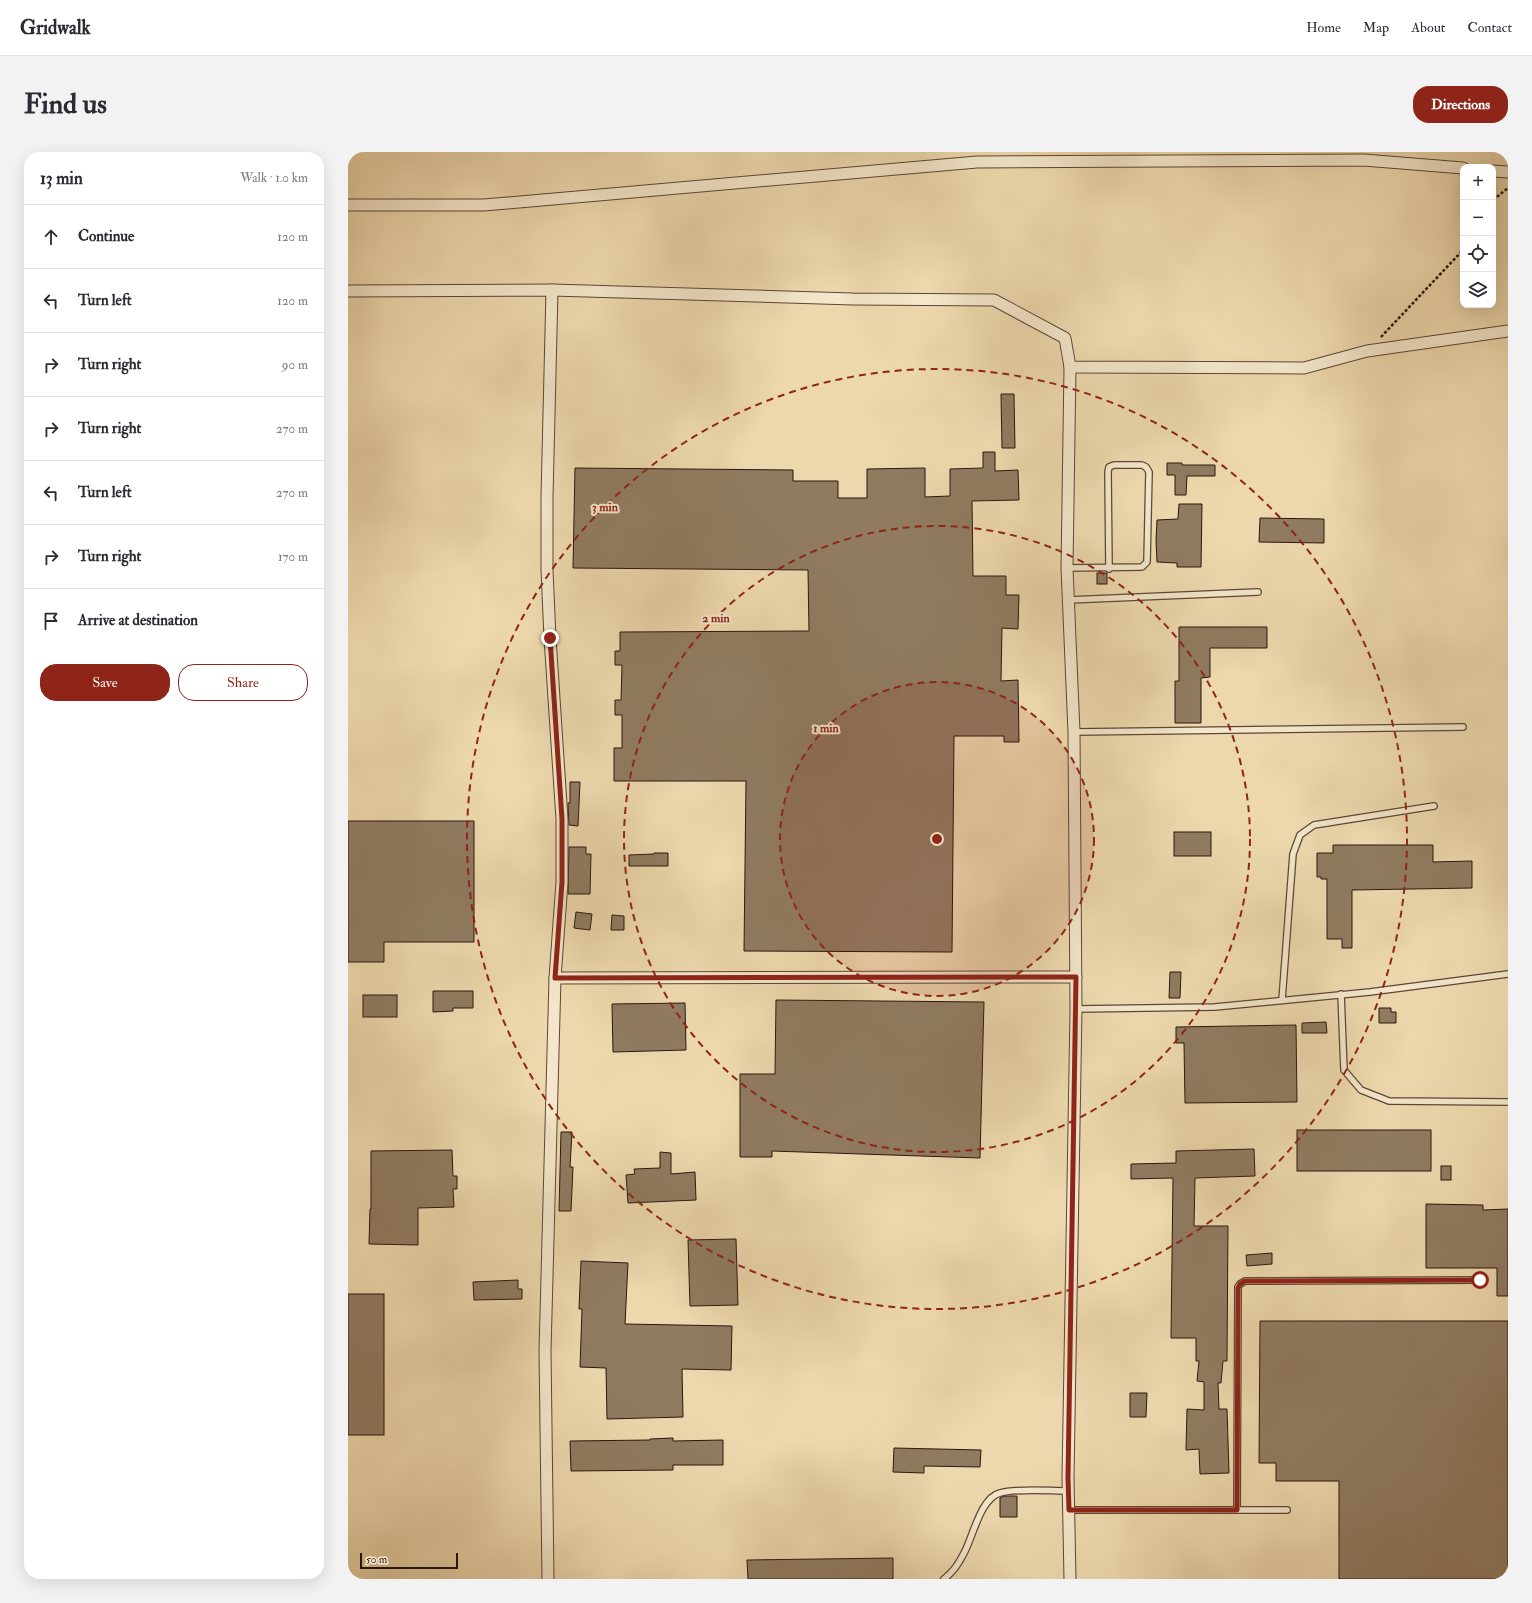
<!DOCTYPE html>
<html lang="en">
<head>
<meta charset="utf-8">
<style>
	body { margin:0; font-family:"IM FELL Double Pica",serif; background:#f2f2f3; color:#2b2b33 }
	.controls { position:absolute; right:12px; top:12px; display:grid; overflow:hidden; border-radius:8px; box-shadow:0 4px 16px #0002 }
	.controls button { width:36px; height:36px; display:grid; place-items:center; padding:0; border:0; border-bottom:1px solid #e1e1e2; background:#fff; color:#2b2b33; font:20px sans-serif }
	.scale { position:absolute; left:12px; bottom:10px; width:98px; box-sizing:border-box; padding-left:4px; border:2px solid #2b160e; border-top:0; font-size:11px; line-height:14px; white-space:nowrap; color:#2b160e; -webkit-text-stroke:3px #f3e6ca; paint-order:stroke }
	.stop { position:absolute; width:12px; height:12px; margin:-9px; border:3px solid #8f2418; border-radius:50%; background:#fff }
	.stop.end { background:#8f2418; border-color:#fff; box-shadow:0 1px 4px #0008 }
	.list { margin:0; padding:0; list-style:none }
	h2 { display:flex; justify-content:space-between; align-items:center; height:52px; margin:0; padding:0 16px; font-size:17px }
	h2 small { font-size:13px; font-weight:400; color:#7c7c81 }
	.list li { display:grid; grid-template-columns:26px 1fr auto; gap:12px; align-items:center; box-sizing:border-box; height:64px; padding:0 16px; border-top:1px solid #e1e1e2 }
	.list b { display:block; font-size:15px; white-space:nowrap }
	.list em { font-size:13px; font-style:normal; color:#7c7c81 }
	.actions { display:flex; gap:8px; padding:12px 16px }
	.actions a { flex:1; padding:9px 0; border:1px solid #8f2418; border-radius:16px; text-align:center; font-size:14px; color:#8f2418 }
	.actions .main { background:#8f2418; color:#fff }
	.icon { flex:none; width:22px; height:22px; fill:none; stroke:currentColor; stroke-width:2; stroke-linecap:round; stroke-linejoin:round }
	.map { position:relative; flex:none; width:1160px; height:1427px; overflow:hidden; border-radius:16px }
	header { display:flex; align-items:center; gap:24px; box-sizing:border-box; height:56px; padding:0 20px; background:#fff; border-bottom:1px solid #e1e1e2 }
	header strong { font-size:19px }
	nav { display:flex; gap:22px; margin-inline-start:auto; font-size:14px }
	.intro { display:flex; align-items:center; justify-content:space-between; box-sizing:border-box; height:96px; padding:0 24px }
	h1 { margin:0; font-size:28px }
	.button { padding:10px 18px; border-radius:16px; background:#8f2418; color:#fff; font-size:14px; font-weight:700 }
	main { display:flex; gap:24px; padding:0 24px }
	aside { flex:1; background:#fff; border-radius:16px; box-shadow:0 4px 16px #0002 }
	.map>svg:first-child { display:block }
	.building { fill:#907b61; stroke:#2b160e }
	.lines { fill:none; stroke-linecap:round; stroke-linejoin:round }
	.service-casing { stroke:#5c4636; stroke-width:8 }
	.minor-casing { stroke:#5c4636; stroke-width:13 }
	.path { stroke:#2b160e; stroke-width:2.5; stroke-dasharray:3 2; stroke-linecap:butt }
	.service { stroke:#f3e6ca; stroke-width:5.5 }
	.minor { stroke:#f3e6ca; stroke-width:11 }
	.route { stroke:#8f2418; stroke-width:5 }
	.ring { fill:none; stroke:#8f2418; stroke-width:2; stroke-dasharray:7 5 }
	.centre { fill:#8f2418; stroke:#f3e6ca; stroke-width:2 }
	.ring-label { font-size:12px; text-anchor:middle; font-weight:bold; fill:#8f2418; stroke:#f3e6ca; stroke-width:4; stroke-linejoin:round; paint-order:stroke }
</style>
</head>
<body>
<header>
<strong>Gridwalk</strong>
<nav><a>Home</a><a>Map</a><a>About</a><a>Contact</a></nav>
</header>
<div class="intro"><h1>Find us</h1><a class="button">Directions</a></div>
<main>
<aside>
<h2>13 min<small>Walk · 1.0 km</small></h2>
<ul class="list">
<li><svg class="icon" aria-label="ahead" viewBox="0 0 24 24"><path d="M12 20V5M6 11l6-6 6 6"/></svg><div><b>Continue</b></div><em>120 m</em></li>
<li><svg class="icon" aria-label="left" viewBox="0 0 24 24"><path d="M17 20v-9H6M10 6l-5 5 5 5"/></svg><div><b>Turn left</b></div><em>120 m</em></li>
<li><svg class="icon" aria-label="right" viewBox="0 0 24 24"><path d="M7 20v-9h11M14 6l5 5-5 5"/></svg><div><b>Turn right</b></div><em>90 m</em></li>
<li><svg class="icon" aria-label="right" viewBox="0 0 24 24"><path d="M7 20v-9h11M14 6l5 5-5 5"/></svg><div><b>Turn right</b></div><em>270 m</em></li>
<li><svg class="icon" aria-label="left" viewBox="0 0 24 24"><path d="M17 20v-9H6M10 6l-5 5 5 5"/></svg><div><b>Turn left</b></div><em>270 m</em></li>
<li><svg class="icon" aria-label="right" viewBox="0 0 24 24"><path d="M7 20v-9h11M14 6l5 5-5 5"/></svg><div><b>Turn right</b></div><em>170 m</em></li>
<li><svg class="icon" aria-label="arrive" viewBox="0 0 24 24"><path d="M6 21V4h12l-3 4 3 4H6"/></svg><div><b>Arrive at destination</b></div></li>
</ul>
<div class="actions"><a class="main">Save</a><a>Share</a></div>
</aside>
<div class="map">
<svg width="1160" height="1427" viewBox="0 0 1160 1427">
	<rect width="100%" height="100%" fill="#edd8ad"/>
	<filter id="stains"><feTurbulence type="fractalNoise" baseFrequency=".005" numOctaves="4"/><feColorMatrix values="0 0 0 0 .2 0 0 0 0 .09 0 0 0 0 .02 0 0 0 .5 -.17"/></filter>
	<radialGradient id="worn" r=".72"><stop offset=".6" stop-color="#630" stop-opacity="0"/><stop offset="1" stop-color="#630" stop-opacity=".3"/></radialGradient>
	<g class="building">
		<path d="M653,242H666L667,296H654Z"/>
		<path d="M635,300H647V319L670,318L671,348L624,349L625,424H658V443H671L670,477L654,476L653,529L670,528L671,590H656V584H606L604,800L396,799L398,629H266V596H274V563H267V548H273L274,513H267V499H272V480L461,479L460,418L225,416L227,316L445,318V329H490V346H519V317L577,316V345L602,344V317L635,316Z"/>
		<path d="M819,311H834V313H867V324H839L838,343H827V323H819Z"/>
		<path d="M831,352H854L853,415H829V411L809,410L808,389L809,368L830,367Z"/>
		<path d="M912,366L976,367V391L911,390Z"/>
		<rect x="749" y="421" width="10" height="11"/>
		<path d="M831,475H919V496H862V525L853,526V571H827V529H831Z"/>
		<path d="M222,630H232L230,674L221,673L220,653V651H222Z"/>
		<path d="M0,669H126V790H36V810H0Z"/>
		<rect x="826" y="680" width="37" height="24"/>
		<path d="M985,693H1085V710L1124,709V736L1004,738V796H994V787H979V727H973V725H969V701H985Z"/>
		<path d="M221,695H238V702H243L242,742H220Z"/>
		<path d="M306,701H320V714H281V703L306,702Z"/>
		<path d="M228,760L244,762L242,778L226,776Z"/>
		<path d="M264,763L276,764V778H263Z"/>
		<path d="M822,820H833L832,846H821Z"/>
		<path d="M85,839H125V856H105V859L85,860Z"/>
		<rect x="15" y="843" width="34" height="22"/>
		<path d="M428,848L636,850L632,1006L424,999V1005H392V922H427Z"/>
		<path d="M337,851L338,898L265,900L264,852Z"/>
		<path d="M1031,856H1043V860H1048V871H1031Z"/>
		<path d="M978,870L979,881H954V871Z"/>
		<path d="M948,873L949,950L837,951L836,891H828V875Z"/>
		<rect x="949" y="978" width="134" height="41"/>
		<path d="M213,980H224L222,1015H225L223,1059H211Z"/>
		<path d="M906,997L907,1024L847,1026L846,1074H880L879,1209H875L873,1231H870L871,1257H879L881,1321L852,1322L851,1297L838,1298L839,1257L856,1258V1230L849,1229L851,1209H848V1186H823L825,1026L783,1027V1012L828,1011V999Z"/>
		<path d="M104,998L105,1024H109V1037H105L106,1055L70,1056V1093L21,1092L22,1057H23V999Z"/>
		<path d="M312,1000L323,1001V1022L347,1020L348,1048L280,1051L278,1023L287,1022L286,1017L312,1016Z"/>
		<rect x="1093" y="1014" width="10" height="14"/>
		<path d="M1078,1052L1135,1053V1058L1160,1057V1144H1149V1116H1078Z"/>
		<path d="M388,1087L390,1153L342,1154L340,1088Z"/>
		<path d="M924,1101V1112L899,1114L898,1103Z"/>
		<path d="M233,1109L280,1111L277,1172L384,1174L383,1218L334,1217L335,1265L259,1267L258,1216L232,1215L234,1157H231Z"/>
		<path d="M170,1128V1137H174V1147L126,1148L125,1130Z"/>
		<rect x="0" y="1142" width="36" height="141"/>
		<path d="M912,1169H1160V1427H991V1329H928V1311H911Z"/>
		<path d="M782,1241H799L798,1265H782Z"/>
		<path d="M325,1286V1289L375,1288V1313H325V1318L223,1319L222,1289L302,1288V1287Z"/>
		<path d="M546,1296L633,1298L632,1315L576,1314V1321L545,1320Z"/>
		<path d="M656,1344H669V1365H652V1346Z"/>
		<path d="M545,1406V1427H400L399,1408Z"/>
	</g>
	<g class="lines">
		<g class="service-casing">
			<g id="service">
				<path d="M719,416L794,415L799,410L801,320L798,315L794,313H766L761,315L760,320L761,417"/>
				<path d="M720,448L910,440"/>
				<path d="M726,580L1115,575"/>
				<path d="M993,842L996,918L1013,938L1041,949L1160,950"/>
				<path d="M934,848L945,702L952,683L966,673L1086,654"/>
				<path d="M728,857L867,855L1022,840L1160,822"/>
				<path d="M721,1358H939"/>
				<path d="M889,1358L890,1135L892,1132L897,1129L1132,1128"/>
				<path d="M596,1427C604,1421 611,1411 615,1403C625,1386 632,1346 652,1341C669,1336 701,1339 720,1339"/>
			</g>
		</g>
		<g class="minor-casing">
			<g id="minor">
				<path d="M1145,19L1160,20"/>
				<path d="M0,53H136L629,10L1016,8L1115,16"/>
				<path d="M0,139L204,138L505,147L646,148L717,186L722,215L956,216L1019,199L1160,179"/>
				<path d="M722,215L719,416L726,580L728,857L720,1326L722,1427"/>
				<path d="M207,826L728,825"/>
				<path d="M200,1427L197,1199L207,826L214,730V667L202,486L199,418V345L204,138"/>
			</g>
		</g>
		<g class="path">
			<path d="M1145,48L1160,36"/>
			<path d="M1033,185L1115,98"/>
		</g>
		<use href="#service" class="service"/>
		<use href="#minor" class="minor"/>
	</g>
	<g class="lines">
		<path class="route" d="M202,486L214,667V730L207,826L728,825L720,1326L721,1358H889L890,1136L892,1132L897,1129L1132,1128"/>
	</g>
	<circle cx="589" cy="687" r="157" fill="#8f2418" fill-opacity=".12"/>
	<g class="ring">
		<circle cx="589" cy="687" r="157"/>
		<circle cx="589" cy="687" r="313"/>
		<circle cx="589" cy="687" r="470"/>
	</g>
	<circle cx="589" cy="687" r="6" class="centre"/>
	<g class="ring-label">
		<text x="257" y="359">3 min</text>
		<text x="368" y="470">2 min</text>
		<text x="478" y="580">1 min</text>
	</g>
	<rect width="100%" height="100%" filter="url(#stains)"/>
	<rect width="100%" height="100%" fill="url(#worn)"/>
</svg>
<div class="controls">
<button>+</button>
<button>−</button>
<button><svg class="icon" aria-label="locate" viewBox="0 0 24 24"><circle cx="12" cy="12" r="6"/><path d="M12 2v4M12 18v4M2 12h4M18 12h4"/></svg></button>
<button><svg class="icon" aria-label="layers" viewBox="0 0 24 24"><path d="M12 4l9 5-9 5-9-5zM3 14l9 5 9-5"/></svg></button>
</div>
<div class="scale">50 m</div>
<div class="stop" style="left:1132px;top:1128px"></div>
<div class="stop end" style="left:202px;top:486px"></div>
</div>
</main>
</body>
</html>
